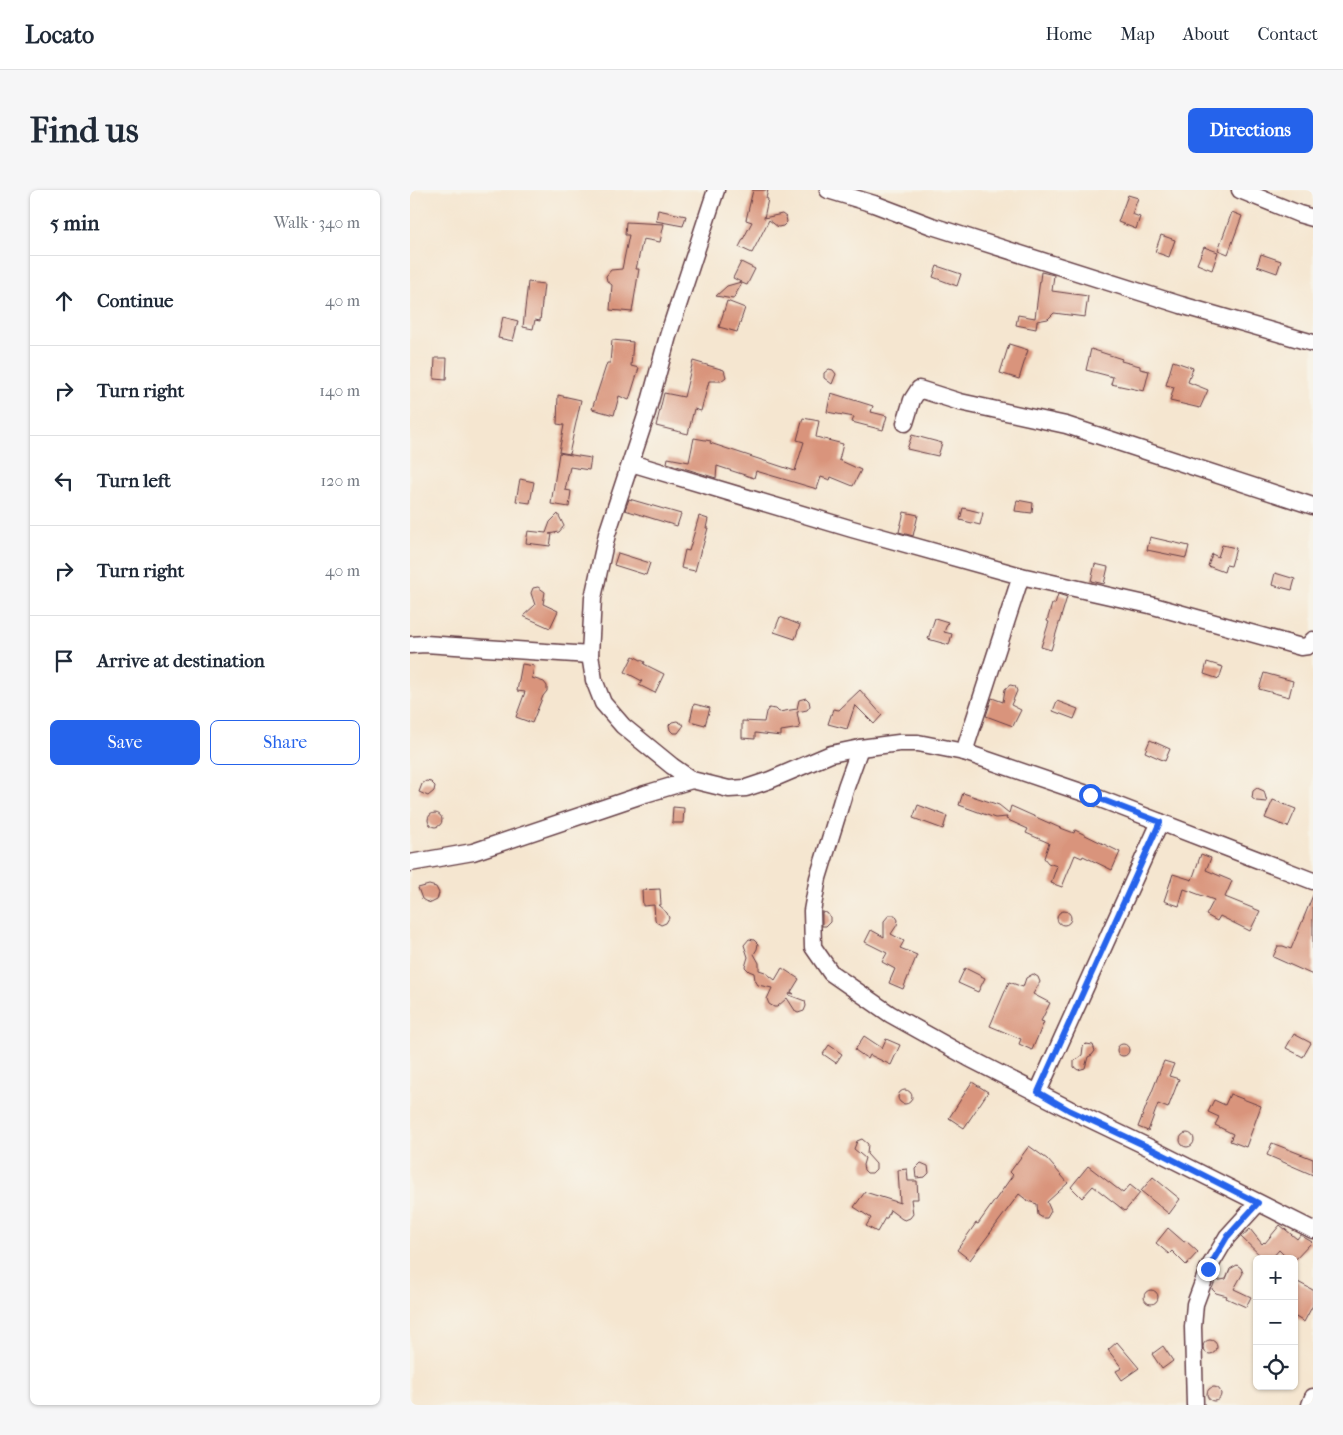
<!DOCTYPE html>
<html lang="en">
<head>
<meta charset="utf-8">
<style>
	body { margin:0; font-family:"IM FELL French Canon",serif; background:#f6f6f7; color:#1f2937 }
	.controls { position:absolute; right:15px; bottom:15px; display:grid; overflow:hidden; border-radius:8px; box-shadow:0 1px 4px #0004 }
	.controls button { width:45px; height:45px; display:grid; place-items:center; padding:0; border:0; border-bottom:1px solid #e0e1e3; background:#fff; color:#1f2937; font:25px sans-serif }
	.stop { position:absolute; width:15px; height:15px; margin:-11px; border:4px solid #2563eb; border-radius:50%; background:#fff }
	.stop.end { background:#2563eb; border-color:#fff; box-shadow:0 1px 5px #0008 }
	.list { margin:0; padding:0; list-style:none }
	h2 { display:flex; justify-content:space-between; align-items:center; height:65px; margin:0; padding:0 20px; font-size:21px }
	h2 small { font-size:16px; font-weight:400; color:#747a83 }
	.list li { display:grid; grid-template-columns:32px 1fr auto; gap:15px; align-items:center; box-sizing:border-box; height:90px; padding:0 20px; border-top:1px solid #e0e1e3 }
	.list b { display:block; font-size:19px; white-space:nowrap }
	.list em { font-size:16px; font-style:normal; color:#747a83 }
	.actions { display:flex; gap:10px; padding:15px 20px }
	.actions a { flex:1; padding:11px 0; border:1px solid #2563eb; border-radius:8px; text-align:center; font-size:18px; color:#2563eb }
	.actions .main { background:#2563eb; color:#fff }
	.icon { flex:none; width:28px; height:28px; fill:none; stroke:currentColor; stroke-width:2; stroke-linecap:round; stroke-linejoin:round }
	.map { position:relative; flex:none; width:903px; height:1215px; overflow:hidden; border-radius:8px }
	header { display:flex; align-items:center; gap:30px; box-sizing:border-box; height:70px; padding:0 25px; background:#fff; border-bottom:1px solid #e0e1e3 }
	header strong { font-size:24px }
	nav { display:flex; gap:28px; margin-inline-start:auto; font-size:18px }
	.intro { display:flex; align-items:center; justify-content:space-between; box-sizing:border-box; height:120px; padding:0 30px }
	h1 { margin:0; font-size:35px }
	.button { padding:12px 22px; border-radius:8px; background:#2563eb; color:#fff; font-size:18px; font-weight:700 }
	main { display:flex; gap:30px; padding:0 30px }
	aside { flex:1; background:#fff; border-radius:8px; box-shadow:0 1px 4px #0004 }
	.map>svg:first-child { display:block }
	.building { fill:#d9947b }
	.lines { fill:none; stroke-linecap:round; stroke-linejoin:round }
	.minor-casing { stroke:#643d44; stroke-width:19 }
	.minor { stroke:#fff; stroke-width:16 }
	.route { stroke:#2563eb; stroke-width:6 }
</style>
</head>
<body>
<header>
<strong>Locato</strong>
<nav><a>Home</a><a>Map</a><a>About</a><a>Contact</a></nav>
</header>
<div class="intro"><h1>Find us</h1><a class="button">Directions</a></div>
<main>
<aside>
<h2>5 min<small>Walk · 340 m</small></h2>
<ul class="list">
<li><svg class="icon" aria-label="ahead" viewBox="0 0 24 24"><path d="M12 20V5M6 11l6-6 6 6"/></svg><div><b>Continue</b></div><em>40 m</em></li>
<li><svg class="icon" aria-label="right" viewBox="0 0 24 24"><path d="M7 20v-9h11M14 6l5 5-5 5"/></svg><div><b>Turn right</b></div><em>140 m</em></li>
<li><svg class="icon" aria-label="left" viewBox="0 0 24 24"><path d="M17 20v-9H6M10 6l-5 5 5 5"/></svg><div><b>Turn left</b></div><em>120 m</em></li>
<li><svg class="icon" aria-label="right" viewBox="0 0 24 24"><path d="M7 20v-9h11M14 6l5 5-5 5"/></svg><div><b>Turn right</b></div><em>40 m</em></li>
<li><svg class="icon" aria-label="arrive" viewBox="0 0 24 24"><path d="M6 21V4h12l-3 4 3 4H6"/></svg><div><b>Arrive at destination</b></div></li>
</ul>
<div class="actions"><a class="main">Save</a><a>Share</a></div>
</aside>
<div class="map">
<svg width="903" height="1215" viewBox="0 0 903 1215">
	<rect width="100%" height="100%" fill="#f7f3e8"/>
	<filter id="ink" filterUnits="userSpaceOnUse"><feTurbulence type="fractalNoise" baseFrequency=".02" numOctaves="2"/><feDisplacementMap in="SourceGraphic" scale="10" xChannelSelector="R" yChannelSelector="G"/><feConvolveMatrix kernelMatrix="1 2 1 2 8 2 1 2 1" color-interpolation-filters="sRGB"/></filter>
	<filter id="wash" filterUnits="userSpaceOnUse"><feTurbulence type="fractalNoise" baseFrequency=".0096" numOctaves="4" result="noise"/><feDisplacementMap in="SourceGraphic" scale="20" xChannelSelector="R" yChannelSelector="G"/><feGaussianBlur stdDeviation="1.12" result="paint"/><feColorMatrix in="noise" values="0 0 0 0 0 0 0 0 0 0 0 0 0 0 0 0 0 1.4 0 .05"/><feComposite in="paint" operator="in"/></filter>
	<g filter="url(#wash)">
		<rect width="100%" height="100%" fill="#f5e6d0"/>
		<g id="blocks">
			<g class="building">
				<path d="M343,0H358L356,8L358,9L354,28L372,24L376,27L377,32L373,36L368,37L359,30L342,63L329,57L342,32L336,30Z"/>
				<path d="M718,5L728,8L722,24L730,27L726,39L708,32Z"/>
				<path d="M248,20L276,26L273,36L246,31Z"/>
				<path d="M822,22L832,26L818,64L808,60Z"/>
				<path d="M216,32L254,34L250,52L233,49L226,79H229L222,122L200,120L202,95L197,91L196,86L201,80L212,79L219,45H215Z"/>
				<path d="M751,45L765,50L759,67L745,62Z"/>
				<path d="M794,57L808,62L802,80L787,74Z"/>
				<path d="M851,64L871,71L867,83L847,76Z"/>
				<path d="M331,72L345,79L337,95L332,93L323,109L306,106L317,96L331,92L323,88Z"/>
				<path d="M527,76L551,84L547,96L523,87Z"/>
				<path d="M631,82L644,85L642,101L678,106L675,127L644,123L638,129L627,131L626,139L606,135L608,125L625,128Z"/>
				<path d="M118,92L134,94L130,131L125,130L123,139L113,137Z"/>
				<path d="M317,111L335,118L327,142L309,137Z"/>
				<path d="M93,127L108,131L103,151L88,148Z"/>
				<path d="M202,150L223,152L221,176L229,178L219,210L209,206L204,225L182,219L197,173H200Z"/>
				<path d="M599,154L618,160L609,189L590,183Z"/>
				<path d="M681,159L712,169L711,171L730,176V179L739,181L734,201L701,194L703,187L676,180Z"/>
				<path d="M25,168H37L36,190L24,189Z"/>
				<path d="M283,171L314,180L316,187L311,191H299L291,221L284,219L278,244L246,236L254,203L274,207Z"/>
				<path d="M763,171L783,178L778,192L798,200L790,218L760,211L764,197L756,195Z"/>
				<path d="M419,179L423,180L426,184L422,194L414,188V183Z"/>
				<path d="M421,203L463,216L461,222L477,226L473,240L442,232L444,227L417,222Z"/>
				<path d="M148,205L171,210L159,264L149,262L154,235L147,234Z"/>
				<path d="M393,228L409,231L406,247L433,254L429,270L451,280L443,296L421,287L420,290L411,287L407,299L346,281L344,288L307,276L306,288L257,273L258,268L279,272L284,248L301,251L300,253L385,281L394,252L387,250Z"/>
				<path d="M502,245L532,253L528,266L497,259Z"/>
				<path d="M149,263L181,268L179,280L160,277L155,300L161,301L159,317L141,314Z"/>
				<path d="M110,289L124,292L120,313L106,311Z"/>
				<path d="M219,309L271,324L267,336L215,320Z"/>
				<path d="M607,310L623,313L622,323L605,321Z"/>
				<path d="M553,318L573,323L570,335L550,330Z"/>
				<path d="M494,322L508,325L503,346L489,342Z"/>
				<path d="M148,324L154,336L149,342L139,344H142L140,356L116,353L118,341L136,343L140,332Z"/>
				<path d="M289,326L298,329L296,338H298L292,359H291L285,381L271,378L275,360L279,361Z"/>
				<path d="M740,347L779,356L776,368L737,360Z"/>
				<path d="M812,355L826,358L821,376L816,375L814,382L798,376L802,364L808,367Z"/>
				<path d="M208,363L240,373L236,385L204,375Z"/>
				<path d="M685,374L698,377L694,394L681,391Z"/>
				<path d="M865,383L885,389L882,400L862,395Z"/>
				<path d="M128,397L135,402L133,414L148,421L140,438L113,426L125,415L121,403L123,398Z"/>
				<path d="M648,404L657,407L641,460L631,457L639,432L637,431L642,414H645Z"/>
				<path d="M370,427L390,435L385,449L364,442Z"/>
				<path d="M525,428L538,432L534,442L542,444L539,455L518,449Z"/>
				<path d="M223,466L235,472L234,474L254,484L245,503L229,495L232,491L215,482Z"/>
				<path d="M797,472L813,477L809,489L794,484Z"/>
				<path d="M112,474L124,476L122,488L134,492L137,496V501L133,506L122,533L106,527L115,502L107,501Z"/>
				<path d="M854,483L883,491L879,507L849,499Z"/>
				<path d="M600,495L605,496L607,501L601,515L611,520L603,536L576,526L582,508L593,512L595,499Z"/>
				<path d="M450,500L472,525L464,534L445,515L437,539L418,534L423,519L429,520Z"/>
				<path d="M396,508L399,511L400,516L397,520L387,522L390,538L371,541V546L345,543V549L332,548V531L354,532L356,522L359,518L366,519L369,522L387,519L389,510Z"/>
				<path d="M647,511L668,519L664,529L643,521Z"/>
				<path d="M284,514L300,518L295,535L280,531Z"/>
				<path d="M267,531L274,535L268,543H263L260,540L259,535L262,532Z"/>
				<path d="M740,550L760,559L755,571L735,562Z"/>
				<path d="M16,591L21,592L25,596L24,601L18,606L9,602L12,594Z"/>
				<path d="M847,598L854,601L857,612L846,611L842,608L843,601Z"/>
				<path d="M553,603L589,615L599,623L601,616L648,637L664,643L665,640L710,662L702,680L673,666L672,668L665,665L652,697L641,693L647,676L638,673L634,668L639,653L616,643L618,639L596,629L597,627L585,628L549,615Z"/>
				<path d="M863,610L886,619L878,637L855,628Z"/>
				<path d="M508,615L537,626L533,639L503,628Z"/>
				<path d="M263,617L274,618L273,633H262Z"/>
				<circle cx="25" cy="630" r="7"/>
				<path d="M791,664L801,668L796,680L822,691L815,707L850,721L840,741L810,726L807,731L796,725L804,710L774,699L769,716L754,711L763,684L782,690Z"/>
				<path d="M19,695L26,697L29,703L27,710L21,713L15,711L12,709L8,698Z"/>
				<path d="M250,699L251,715H248L257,723L259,728L256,733L251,735L246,732L245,729L244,715L233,716L232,700Z"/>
				<path d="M903,705V785L863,767L868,756H873L881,759Z"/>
				<circle cx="654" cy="728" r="7"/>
				<path d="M412,722L417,723L420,727V732L416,736H412Z"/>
				<path d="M479,725H485L488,730L487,735L481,744L494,751L490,758L507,765L493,799L479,793L485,779L472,772L477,763L455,752L461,740L474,747V731Z"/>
				<path d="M339,749L344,750L348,754L347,759L344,764L349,773V780L355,782L365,790L372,778L389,789L381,802L384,804L380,803L379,805L395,811L396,816L394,821L388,823L386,822L377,808L367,817H364L359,814L357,809L362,798L348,795L345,790L344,783L339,781L335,777L338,767L334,755Z"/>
				<path d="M555,778L575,788L568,802L548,793Z"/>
				<path d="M623,784L628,787L630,792L623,804L640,813L631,831L634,832L622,860L609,854L611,849L580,836L599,792L613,797L616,788Z"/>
				<path d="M884,844L901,853L893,867L876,858Z"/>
				<path d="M454,846L472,858L476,849L490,855L481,875L460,865L458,869L445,860Z"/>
				<circle cx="713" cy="860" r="6"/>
				<path d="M676,854L683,855L685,861L682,865L678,867L675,878L668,880L664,877V871L672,865L673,857Z"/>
				<path d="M419,855L432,864L426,873L413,864Z"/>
				<path d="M754,871L764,874L759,886L769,889L758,918L748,914L738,941L728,937Z"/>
				<path d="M562,892L578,902L554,938L539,928Z"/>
				<circle cx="495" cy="907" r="7"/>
				<path d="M820,904L851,916L836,957L820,951L823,944L805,935L809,927L798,922L804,910L815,915Z"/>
				<circle cx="777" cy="950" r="7"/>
				<path d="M452,949L458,954L457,964L466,974V979L462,983H457L454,980L453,975L455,968L444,959L447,951Z"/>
				<path d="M862,953L903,969V985L857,965Z"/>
				<path d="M619,956L637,969L658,993L637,1012L641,1021L637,1028H633L628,1025L627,1014L618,1011L609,1004L560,1070L547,1060L566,1033L568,1034L603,985L600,982Z"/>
				<path d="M511,973L518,976L519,983L515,987L506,988L505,979Z"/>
				<path d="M678,976L713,1003L720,995L730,1003L715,1021L683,996L672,1008L661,997Z"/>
				<path d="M497,979L498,991H507L508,1009H501L503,1024L500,1028L495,1030L492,1029L480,1020L477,1028H475L467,1042L456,1036L461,1028L444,1017L455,1002L490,1013L488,980Z"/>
				<path d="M743,987L770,1009L759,1024L731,1001Z"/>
				<path d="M870,1035L887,1049L890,1045L902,1052L884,1071V1069H878L869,1060L861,1069H854L831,1047L840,1039L852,1054L854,1052L855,1053Z"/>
				<path d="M758,1038L774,1052L776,1051L788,1062L776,1075L762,1061L759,1064L746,1053Z"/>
				<path d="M827,1075L831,1078L833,1083L824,1099L841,1107L836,1117L816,1108L817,1106L806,1103L802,1099L805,1091L816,1089L820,1079Z"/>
				<path d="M884,1090L903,1100V1115L894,1132L884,1126Z"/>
				<circle cx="741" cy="1107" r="7"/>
				<circle cx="800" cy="1157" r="7"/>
				<path d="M707,1152L729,1178L712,1190L706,1181L712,1178L698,1160Z"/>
				<path d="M753,1156L763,1171L752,1179L742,1164Z"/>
				<circle cx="804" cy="1204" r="7"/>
			</g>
		</g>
	</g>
	<g filter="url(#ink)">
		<use href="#blocks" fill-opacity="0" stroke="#643d44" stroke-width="1"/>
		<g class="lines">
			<g class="minor-casing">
				<g id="minor">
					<path d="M306,0L258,146L236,226L197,344L183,408L180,465L184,490L193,513L213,536L262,576L282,590L319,599L336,598L360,590L421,564L450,558L489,553H508L554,562L680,605L903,691"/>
					<path d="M418,0L464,14L522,36L771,115L903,153"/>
					<path d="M830,0L889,24L903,28"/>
					<path d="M495,233L502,210L509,199L550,212L656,235L903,316"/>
					<path d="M221,273L442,339L611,386L740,415L891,457L898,456L903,450"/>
					<path d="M0,455L15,454L180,465"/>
					<path d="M450,558L436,597L408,688L402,721L403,757L421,783L480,824L559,868L659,919L738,957L903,1040"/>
					<path d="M554,562L611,386"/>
					<path d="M0,673L63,662L235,604L282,590"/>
					<path d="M628,902L750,632"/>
					<path d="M785,1215L783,1137L785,1114L798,1079L817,1047L848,1013"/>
					<path d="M900,1215L903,1207"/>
				</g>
			</g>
			<use href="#minor" class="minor"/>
		</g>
	</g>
	<g class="lines" filter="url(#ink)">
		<path class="route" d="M680,605L750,632L628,902L659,920L738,957L848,1013L817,1047L798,1079"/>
	</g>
</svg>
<div class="controls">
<button>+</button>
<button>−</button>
<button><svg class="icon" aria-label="locate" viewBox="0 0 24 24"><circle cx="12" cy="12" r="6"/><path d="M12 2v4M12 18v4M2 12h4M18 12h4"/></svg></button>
</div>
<div class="stop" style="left:680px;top:605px"></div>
<div class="stop end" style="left:798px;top:1079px"></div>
</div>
</main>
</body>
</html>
